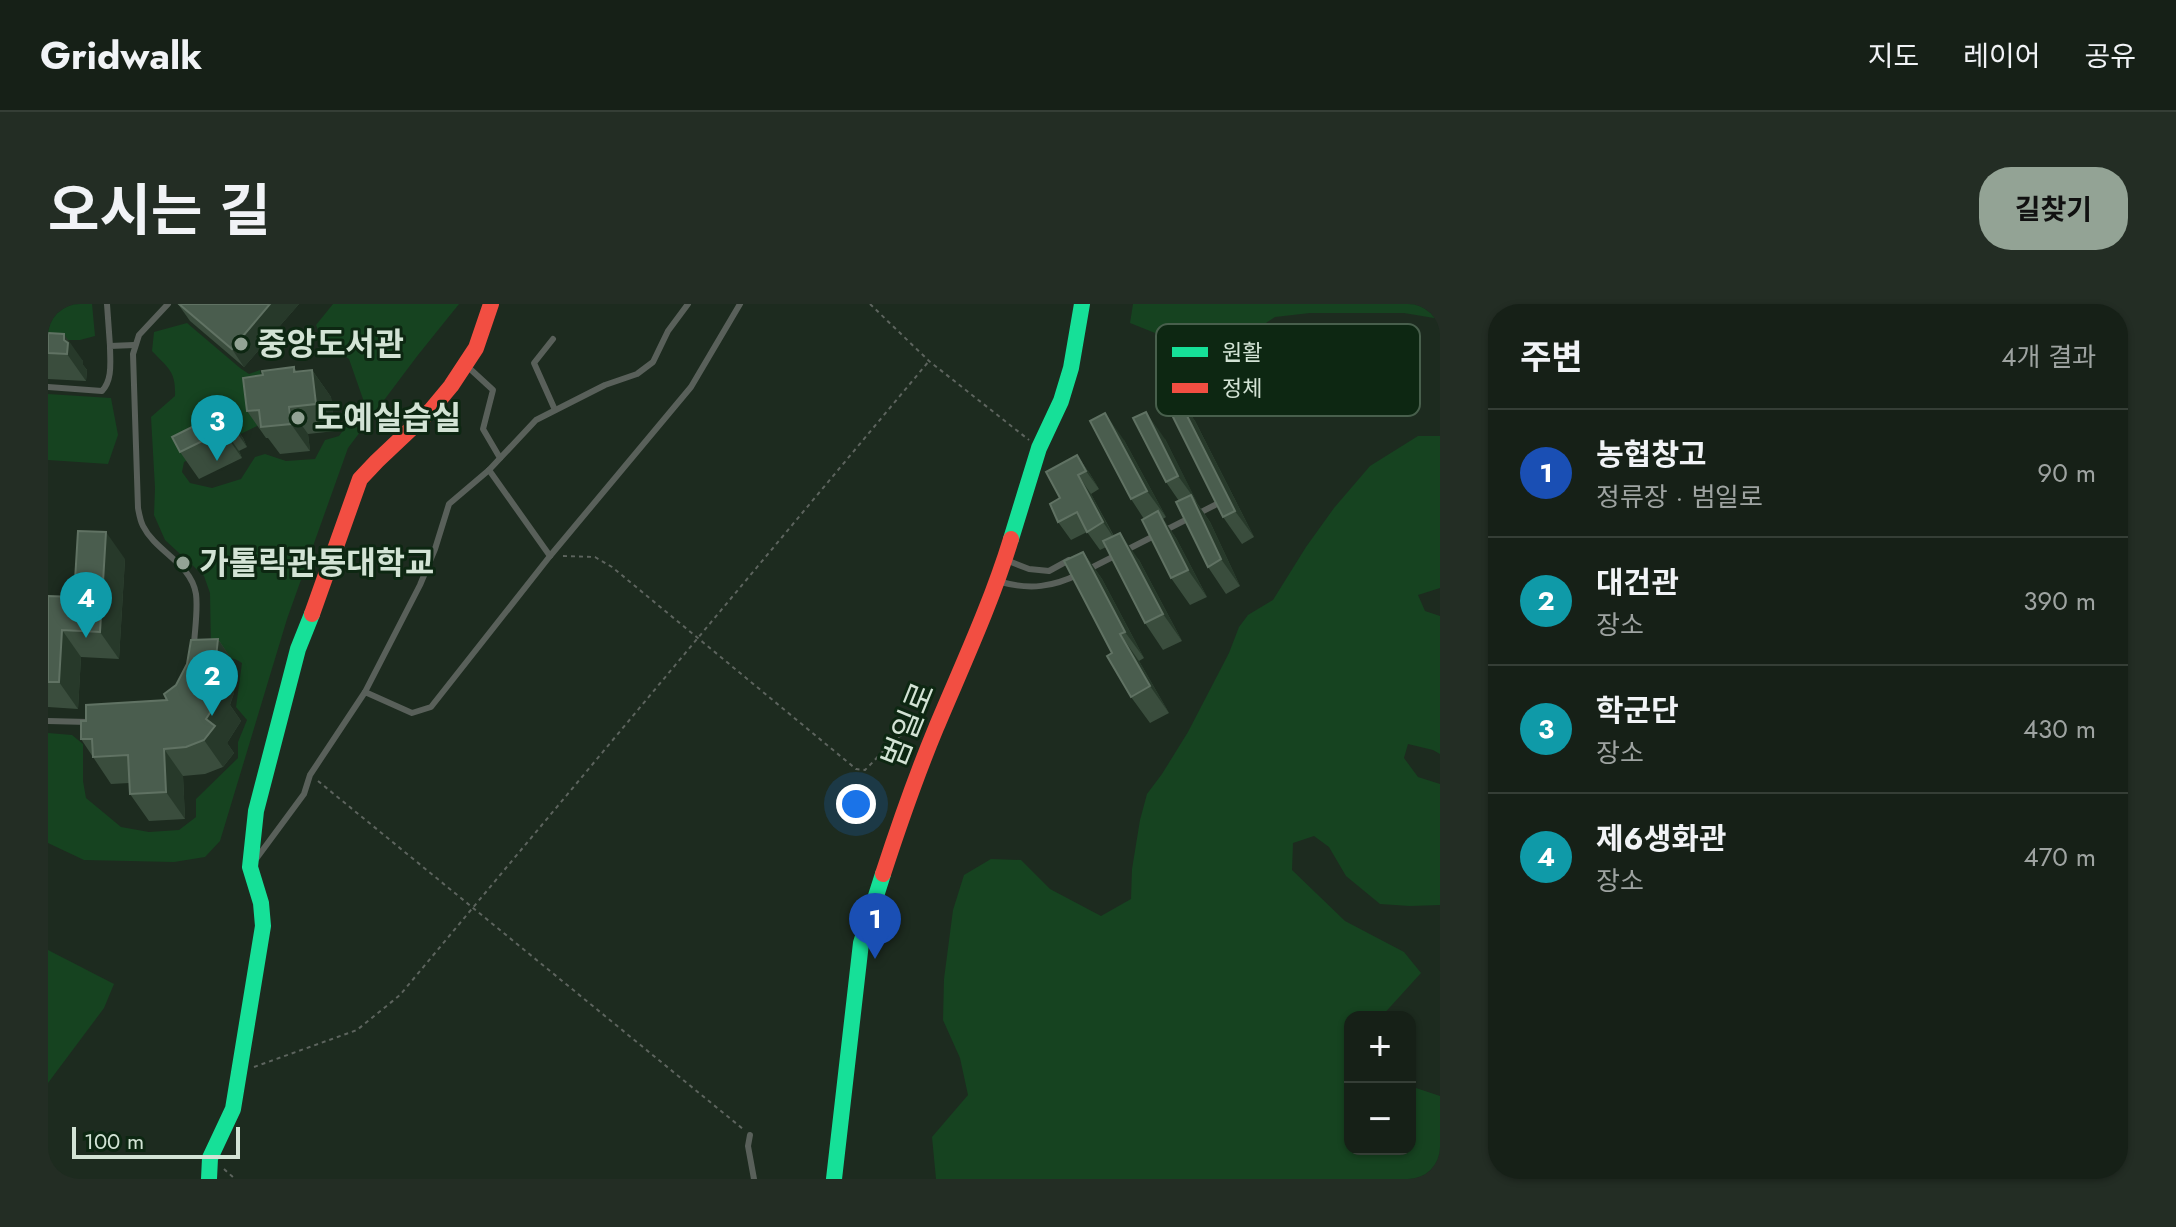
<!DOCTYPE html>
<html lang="ko">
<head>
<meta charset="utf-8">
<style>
	body { margin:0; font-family:Jost,"Noto Sans KR",sans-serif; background:#232d24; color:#f1f3f6 }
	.controls { position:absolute; right:24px; bottom:24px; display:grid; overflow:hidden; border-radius:16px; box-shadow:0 2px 6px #0004 }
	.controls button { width:72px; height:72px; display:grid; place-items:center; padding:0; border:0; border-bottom:2px solid #353e36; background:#162017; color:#f1f3f6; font:40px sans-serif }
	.scale { position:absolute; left:24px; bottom:20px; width:168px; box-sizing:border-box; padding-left:8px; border:4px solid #d3e3d5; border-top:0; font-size:22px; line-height:28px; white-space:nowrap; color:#d3e3d5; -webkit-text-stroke:6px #0d2712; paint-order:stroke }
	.you { position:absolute; left:808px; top:500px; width:28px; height:28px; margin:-20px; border:6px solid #fff; border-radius:50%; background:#1a73e8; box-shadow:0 0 0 12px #1a73e833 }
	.badge { display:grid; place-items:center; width:52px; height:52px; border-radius:50%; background:#93a395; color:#fff; font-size:26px; font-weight:700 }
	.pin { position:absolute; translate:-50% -66px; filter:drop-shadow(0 2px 4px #0008) }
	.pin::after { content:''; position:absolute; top:42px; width:28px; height:24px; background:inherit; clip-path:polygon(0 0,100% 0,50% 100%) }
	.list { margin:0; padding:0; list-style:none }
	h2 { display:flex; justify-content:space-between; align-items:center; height:104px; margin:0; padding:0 32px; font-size:34px }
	h2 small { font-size:26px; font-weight:400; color:#9ea3a1 }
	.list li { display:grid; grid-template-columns:52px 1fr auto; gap:24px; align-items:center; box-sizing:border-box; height:128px; padding:0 32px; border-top:2px solid #353e36 }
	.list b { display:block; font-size:30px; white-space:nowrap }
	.list p { margin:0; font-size:26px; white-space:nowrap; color:#9ea3a1 }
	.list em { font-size:26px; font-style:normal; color:#9ea3a1 }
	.map { position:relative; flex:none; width:1392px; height:875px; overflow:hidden; border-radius:32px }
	header { display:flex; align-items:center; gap:48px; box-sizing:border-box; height:112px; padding:0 40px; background:#162017; border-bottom:2px solid #353e36 }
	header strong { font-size:38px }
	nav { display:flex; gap:44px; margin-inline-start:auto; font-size:28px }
	.intro { display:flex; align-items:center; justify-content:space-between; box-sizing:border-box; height:192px; padding:0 48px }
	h1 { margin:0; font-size:56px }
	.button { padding:20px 36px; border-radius:32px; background:#93a395; color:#111; font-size:28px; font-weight:700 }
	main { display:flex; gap:48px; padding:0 48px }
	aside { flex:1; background:#162017; border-radius:32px; box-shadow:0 2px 6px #0004 }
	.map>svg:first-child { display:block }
	.green { fill:#164320 }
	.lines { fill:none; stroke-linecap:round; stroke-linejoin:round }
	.path { stroke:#5d645e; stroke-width:2; stroke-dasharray:4 4; stroke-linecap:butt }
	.lane { stroke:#59605a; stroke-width:6 }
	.fast { stroke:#16e098; stroke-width:16 }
	.jam { stroke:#f24e42; stroke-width:16 }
	.wall { fill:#3a4d3d }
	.shaded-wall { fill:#27392a }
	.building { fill:#4a5d4e; stroke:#607263; stroke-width:2 }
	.poi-dot { fill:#93a395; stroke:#0d2712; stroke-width:3 }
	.labels { text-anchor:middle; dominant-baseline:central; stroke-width:6; stroke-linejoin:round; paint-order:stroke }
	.poi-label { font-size:32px; font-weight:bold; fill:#d3e3d5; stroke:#0d2712; text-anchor:start }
	.street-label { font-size:32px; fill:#d3e3d5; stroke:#0d2712 }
	.key { fill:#0d2712; stroke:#485f4c; stroke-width:2 }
	.key-label { font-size:22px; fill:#d3e3d5 }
</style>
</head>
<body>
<header>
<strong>Gridwalk</strong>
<nav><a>지도</a><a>레이어</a><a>공유</a></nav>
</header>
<div class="intro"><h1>오시는 길</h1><a class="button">길찾기</a></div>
<main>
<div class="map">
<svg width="1392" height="875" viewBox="0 0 1392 875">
	<rect width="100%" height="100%" fill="#1d2b1f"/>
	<g class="green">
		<path d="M0,0H44L47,32L32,36H0Z"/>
		<path d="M285,0H411L370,51L300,144L239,315L172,537L157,553L126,558L36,556L0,539V429L24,431L35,440V477L38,494L73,523L101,528L131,526L148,513V495L190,454V438L199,416L188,403L194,359L187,355L166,352L163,344L162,289L156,272L117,236L106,211L107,184L103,113L127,92C128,67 120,64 104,47L106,28L139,19L192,64L201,70L212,66L216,87L211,121L136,158L134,168L142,179L164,184L193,175L207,153L217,150L238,157L267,155L277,136L291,132L316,98L301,55L275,37L268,21Z"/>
		<path d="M1085,0H1392V15L1356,9H1262L1227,13L1195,34L1151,55L1122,35L1082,19Z"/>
		<path d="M0,90L63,94L70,131L60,160L0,156Z"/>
		<path d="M1370,132H1392V284L1370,291L1377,307L1392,312V450L1385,446L1360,440L1356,454L1370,473L1392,480V601L1362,602L1332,600L1298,572L1281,543L1266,532L1245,539L1244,566L1297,617L1356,648L1373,669L1333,713H1302V845H1362V782L1392,792V875H888L884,833L920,791L912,754L895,716L896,675L905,606L916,571L943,555L973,556L1002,585L1053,612L1083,595L1084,565L1092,516L1099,490L1114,470L1140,428L1181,349L1191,323L1200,311L1225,296L1258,243L1286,204L1322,162Z"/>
		<path d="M0,646L66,680L56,704L0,779Z"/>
	</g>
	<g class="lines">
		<g class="path">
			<path d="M822,0L881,57L981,136"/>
			<path d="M515,252L547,253L564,263L808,465L817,466C832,452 852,423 873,426"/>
			<path d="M270,477L695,825"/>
			<path d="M206,763L309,726L352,691L881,57"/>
			<path d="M176,865L187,875"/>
		</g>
		<g class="lane">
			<path d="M59,0L62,42"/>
			<path d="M120,0L91,31L85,50L90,204C91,209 92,216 95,222C108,248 143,259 148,290C150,305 147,324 146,340"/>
			<path d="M505,35L486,59L507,106"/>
			<path d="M420,63L445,86L435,125L452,154"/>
			<path d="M0,83L54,87C65,75 62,57 62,42L86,41"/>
			<path d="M441,166L502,252"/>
			<path d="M958,256L981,265L1001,267L1021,256"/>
			<path d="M1041,265L1167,201"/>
			<path d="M953,278C982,286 1005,283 1031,270"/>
			<path d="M317,388L372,281L387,245L401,200L441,166L488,116L557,81L589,70L605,58L620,27L640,0"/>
			<path d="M0,417L40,418"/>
			<path d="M208,555L256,490L262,471L317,388L364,409L383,403L502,252L643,83L692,0"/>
			<path d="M702,831L700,842L706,875"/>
		</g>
		<g class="fast">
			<path d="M963,235L991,144L1013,97L1023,64L1034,0"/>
			<path d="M161,875L162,854L185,805L215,622L213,599L202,563L208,507L250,345L264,310"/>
			<path d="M786,875L813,639L835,570"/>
		</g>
		<g class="jam">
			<path d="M264,310L312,175L329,157L383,106L403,82L428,44L443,0"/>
			<path d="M835,570C851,521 868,472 888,424C914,362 943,300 963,235"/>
		</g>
	</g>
	<g class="wall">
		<path d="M130,0H251L196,63L142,17Z"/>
		<path d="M0,29L35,57V61L39,66L38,77L0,75Z"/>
		<path d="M246,63L249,68L264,66L283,93L287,127L260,130L262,147L232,150L220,134H218L199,107L215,71Z"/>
		<path d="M1128,90L1147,117L1206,233L1194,240L1175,213Z"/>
		<path d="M176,107L195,134L199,143L191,147L194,154L151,175L132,148Z"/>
		<path d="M1117,135L1149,199L1162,218L1192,282L1178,290L1160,263L1131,197L1118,178Z"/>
		<path d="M1076,136L1118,213L1115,215L1128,234L1159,293L1142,301L1123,274L1096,215L1083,195Z"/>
		<path d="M1029,151L1042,170L1051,185L1043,190L1066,232L1091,256L1134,337L1115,346L1097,319L1058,243L1052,246L1039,228L1023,236L1010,218L1012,194Z"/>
		<path d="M1035,248L1054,275L1096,354L1091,357L1121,409L1102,419L1083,393L1064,349Z"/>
		<path d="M77,255L71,355L33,353L30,405L0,403V292L26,293Z"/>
		<path d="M170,335L188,362L186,389L182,401L193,417L179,439L186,449L175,463L157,470L135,472L137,515L101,517L82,490L81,479L63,480L33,435L38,417L119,396Z"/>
	</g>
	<g class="shaded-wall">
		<path d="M222,0H251L196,63L184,45Z"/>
		<path d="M16,30L35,57V61L39,66L38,77L19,50L16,36Z"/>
		<path d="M264,66L283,93L287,127L268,100Z"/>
		<path d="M1128,90L1147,117L1206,233L1187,207Z"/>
		<path d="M241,103L260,130L262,147L243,120Z"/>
		<path d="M176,107L195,134L199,143L180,116Z"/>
		<path d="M1098,108L1117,135L1149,198L1130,172Z"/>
		<path d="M1057,109L1076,136L1118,213L1099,187Z"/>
		<path d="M172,120L191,147L194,154L175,127Z"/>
		<path d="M1029,151L1042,170L1051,185L1038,167Z"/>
		<path d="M1030,171L1043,190L1068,237L1055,218Z"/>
		<path d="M1143,191L1162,218L1192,282L1173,255Z"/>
		<path d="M1110,207L1128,234L1159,293L1140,266Z"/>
		<path d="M58,228L77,255L71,355L52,328Z"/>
		<path d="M1072,229L1091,256L1134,337L1115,310Z"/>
		<path d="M1035,248L1054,275L1096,354L1077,328Z"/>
		<path d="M14,326L33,353L30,405L11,378Z"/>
		<path d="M1072,330L1091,357L1121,409L1102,382Z"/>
		<path d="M170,335L188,362L186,389L182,401L193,417L179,439L186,449L175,463L156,436L162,380Z"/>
		<path d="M116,445L135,472L137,515L118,488Z"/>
	</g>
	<g class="building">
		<path d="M131,0H222L184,45Z"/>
		<path d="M0,29L16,30V36L20,39L19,50L0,49Z"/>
		<path d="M246,63V68L264,66L268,100L241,103L243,120L213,123L211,106L199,107L195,74L215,71L214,67Z"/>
		<path d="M1128,90L1187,207L1175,213L1116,95Z"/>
		<path d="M176,107L180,116L172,120L175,127L132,148L124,133Z"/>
		<path d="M1098,108L1130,172L1118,178L1085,114Z"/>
		<path d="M1057,109L1099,187L1083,195L1042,117Z"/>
		<path d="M1029,151L1038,167L1030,171L1055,218L1039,228L1029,208L1010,218L1002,200L1012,194L998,168Z"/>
		<path d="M1143,191L1173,255L1160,263L1128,198Z"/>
		<path d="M1110,207L1140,266L1123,274L1094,216Z"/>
		<path d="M30,227L58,228L52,328L14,326L11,378H0V292L26,293Z"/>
		<path d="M1072,229L1115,310L1097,319L1055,237Z"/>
		<path d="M1035,248L1077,328L1072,330L1102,382L1083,393L1059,352L1064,349L1016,257Z"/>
		<path d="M170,335L167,362L162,380L174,390L158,415L167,422L156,436L138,443L116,445L118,488L82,490L80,451L45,453L44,435H33V417H38V401L119,396L116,390L128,381L139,360L143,336Z"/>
	</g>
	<g class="poi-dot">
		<circle cx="193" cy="40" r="8"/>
		<circle cx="250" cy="114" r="8"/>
		<circle cx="135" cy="259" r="8"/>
	</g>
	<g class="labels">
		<g class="poi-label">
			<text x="209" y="40">중앙도서관</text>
			<text x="266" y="114">도예실습실</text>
			<text x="151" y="259">가톨릭관동대학교</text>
		</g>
		<g class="street-label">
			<text transform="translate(860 421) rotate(-68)">범일로</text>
		</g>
	</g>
	<rect x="1108" y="20" width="264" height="92" rx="12" class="key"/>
	<rect x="1124" y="43" width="36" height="10" fill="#16e098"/>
	<rect x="1124" y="79" width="36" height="10" fill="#f24e42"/>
	<g class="key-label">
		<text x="1174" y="56">원활</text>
		<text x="1174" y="92">정체</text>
	</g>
</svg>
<div class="controls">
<button>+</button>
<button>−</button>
</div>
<div class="scale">100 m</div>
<div class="you"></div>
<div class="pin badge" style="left:827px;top:655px;background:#1a4fb4">1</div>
<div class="pin badge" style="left:164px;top:412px;background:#0f9aa8">2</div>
<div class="pin badge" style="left:169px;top:157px;background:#0f9aa8">3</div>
<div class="pin badge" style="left:38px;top:334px;background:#0f9aa8">4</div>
</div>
<aside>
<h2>주변<small>4개 결과</small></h2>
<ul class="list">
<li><span class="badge" style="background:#1a4fb4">1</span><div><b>농협창고</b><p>정류장 · 범일로</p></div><em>90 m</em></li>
<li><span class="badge" style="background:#0f9aa8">2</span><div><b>대건관</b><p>장소</p></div><em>390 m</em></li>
<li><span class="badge" style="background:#0f9aa8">3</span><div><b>학군단</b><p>장소</p></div><em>430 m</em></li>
<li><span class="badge" style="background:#0f9aa8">4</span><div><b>제6생화관</b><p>장소</p></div><em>470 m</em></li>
</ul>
</aside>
</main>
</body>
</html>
